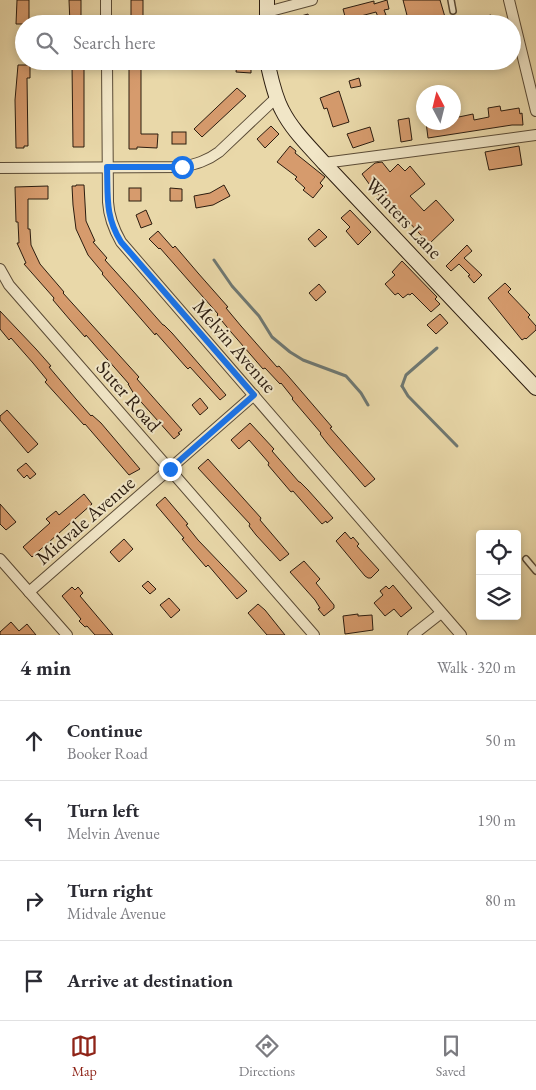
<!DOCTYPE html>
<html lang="en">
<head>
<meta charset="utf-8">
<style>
	body { margin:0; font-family:"EB Garamond",serif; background:#f2f2f3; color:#2b2b33 }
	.controls { position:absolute; right:15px; bottom:15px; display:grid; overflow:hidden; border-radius:5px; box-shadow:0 2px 8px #0003 }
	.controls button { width:45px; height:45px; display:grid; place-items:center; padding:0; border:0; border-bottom:1px solid #e1e1e2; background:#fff; color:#2b2b33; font:25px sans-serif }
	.compass { position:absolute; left:416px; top:85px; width:45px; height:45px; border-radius:50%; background:#fff; box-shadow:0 2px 8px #0003; rotate:353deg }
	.stop { position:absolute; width:15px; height:15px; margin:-11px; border:4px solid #1a73e8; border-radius:50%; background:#fff }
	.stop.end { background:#1a73e8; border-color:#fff; box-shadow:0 1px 5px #0008 }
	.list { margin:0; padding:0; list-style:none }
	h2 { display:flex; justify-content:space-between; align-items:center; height:65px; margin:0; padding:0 20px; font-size:21px }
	h2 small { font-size:16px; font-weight:400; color:#7c7c81 }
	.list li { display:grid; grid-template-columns:32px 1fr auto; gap:15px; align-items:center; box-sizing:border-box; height:80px; padding:0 20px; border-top:1px solid #e1e1e2 }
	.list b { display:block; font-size:19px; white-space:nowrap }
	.list p { margin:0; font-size:16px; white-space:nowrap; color:#7c7c81 }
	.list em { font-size:16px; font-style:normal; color:#7c7c81 }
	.icon { flex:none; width:28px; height:28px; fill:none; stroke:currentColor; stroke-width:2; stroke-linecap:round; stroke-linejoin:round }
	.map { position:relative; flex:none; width:536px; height:635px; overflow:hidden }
	.search { position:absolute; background:#fff; box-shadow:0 2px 8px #0003; left:15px; right:15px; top:15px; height:55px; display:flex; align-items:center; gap:12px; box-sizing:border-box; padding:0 18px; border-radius:28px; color:#7c7c81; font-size:19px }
	.sheet { height:385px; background:#fff }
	nav { display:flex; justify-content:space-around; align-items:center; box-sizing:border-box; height:70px; border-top:1px solid #e1e1e2; background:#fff; font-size:14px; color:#7c7c81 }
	nav a { display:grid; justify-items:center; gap:2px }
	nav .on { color:#8f2418 }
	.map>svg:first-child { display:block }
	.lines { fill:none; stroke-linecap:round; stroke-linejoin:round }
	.stream { stroke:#6f7872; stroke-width:3 }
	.building { fill:#d69b6d; stroke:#2b1c0f }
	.lane-casing { stroke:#5a4b36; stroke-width:8 }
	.street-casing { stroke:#5a4b36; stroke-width:12 }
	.secondary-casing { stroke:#2b1c0f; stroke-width:16 }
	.lane { stroke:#f1e6c7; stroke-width:5 }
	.street { stroke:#f1e6c7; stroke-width:10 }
	.secondary { stroke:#f1e6c7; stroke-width:14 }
	.route { stroke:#1a73e8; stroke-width:6 }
	.labels { text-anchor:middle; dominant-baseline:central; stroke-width:4; stroke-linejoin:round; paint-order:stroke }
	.street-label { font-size:20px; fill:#2b1c0f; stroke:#f1e6c7 }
</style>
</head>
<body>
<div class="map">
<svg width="536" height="635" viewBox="0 0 536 635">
	<rect width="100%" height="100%" fill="#e9d8a9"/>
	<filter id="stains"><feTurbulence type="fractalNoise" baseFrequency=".004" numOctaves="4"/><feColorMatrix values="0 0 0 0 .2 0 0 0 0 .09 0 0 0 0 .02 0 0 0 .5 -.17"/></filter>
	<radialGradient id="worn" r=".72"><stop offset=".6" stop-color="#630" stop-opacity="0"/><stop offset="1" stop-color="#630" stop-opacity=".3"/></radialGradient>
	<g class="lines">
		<g class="stream">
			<path d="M214,260L232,286L259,316L272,337L290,352L303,360L346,376L361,393L368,405"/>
			<path d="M402,386L408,396L457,446"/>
			<path d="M402,386L406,375L437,348"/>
		</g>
	</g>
	<g class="building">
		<path d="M17,0H29V24H16Z"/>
		<path d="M69,0H81V24H70Z"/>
		<rect x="131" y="0" width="12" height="24"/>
		<path d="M387,0L389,9L384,10L386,15L378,17L376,12L357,17L359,24H347L343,9L374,1V4Z"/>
		<path d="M403,0H440L445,17L433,20L432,17L409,23Z"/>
		<path d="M308,14L311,24H281L280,22Z"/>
		<path d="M491,15L493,24H484L482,17Z"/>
		<path d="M72,64H84V147H73Z"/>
		<path d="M129,64H141V134H158L157,148L137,147V149H129Z"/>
		<path d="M237,64H251V73L236,72Z"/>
		<path d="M18,65H30V78H27L28,146H24V148H16L15,100Z"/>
		<path d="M359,78L361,86L351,88L349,81Z"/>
		<path d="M237,88L246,96L202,137L194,129Z"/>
		<path d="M339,91L349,122L333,127L327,108L324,109L320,98Z"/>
		<path d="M500,106L501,111L519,108L520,114L522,113L523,125H512L428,138L426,122H454V118L473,114L474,120L489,117L488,108Z"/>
		<path d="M409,118L412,140L401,142L398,120Z"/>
		<path d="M271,126L279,134L265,148L257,139Z"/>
		<path d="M370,127L374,141L353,148L347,134Z"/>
		<rect x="172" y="132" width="14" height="12"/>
		<path d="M290,146L296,151L295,153L325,177L320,183L323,186L321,188L313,198L303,190L305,188L295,179L297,177L277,162Z"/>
		<path d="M519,146L522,165L489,170L485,152Z"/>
		<path d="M382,162L390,172L398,164L405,171L410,166L425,184L410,196L424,211L436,200L454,220L429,244L397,209L394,211L372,188L362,174L375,163Z"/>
		<path d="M76,185H84L86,221L95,241L93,242L107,258L105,260L133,291L163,325H164L172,333L226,395L220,400L190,367L188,369L186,367L156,333L155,335L102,274L103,273L88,255L76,229L73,205L72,186H76Z"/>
		<path d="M224,185L230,196L213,205L196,208L194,196L210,193Z"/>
		<path d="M48,186V199H28V229H30L31,245L40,264L64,292L63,293L129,366L139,377L137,379L182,430L178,433L180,434L174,439L134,394L128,384H129L86,335L85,337L70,320L53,300L54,298L24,264L26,263L17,243H19L18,222H16L15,187Z"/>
		<rect x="129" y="188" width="12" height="13"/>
		<path d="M170,188L182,189V201H170Z"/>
		<path d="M146,210L152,224L141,228L136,215Z"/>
		<path d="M350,210L371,232L358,245L346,231L350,227L341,218Z"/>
		<path d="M319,229L327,237L315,247L308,239Z"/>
		<path d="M158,231L173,248L175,246L198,273L228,307L226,308L241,326L277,367L279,366L289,377L332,427L330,428L375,479L365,487L327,443L320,434L321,433L292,399L293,398L281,383L280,384L265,368L263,369L231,332L217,315L218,314L160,248L159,249L149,239Z"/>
		<path d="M467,245L472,251L464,258L482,275L474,283L468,276L470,275L459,264L451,271L446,266Z"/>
		<path d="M402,261L437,297L435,299L440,304L431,312L412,293L410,295L408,294L403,298L398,293L395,295L385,284L395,275L392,272Z"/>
		<path d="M505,283L511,289L508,292L530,315L528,317L536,326V330L526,339L525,338L522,340L488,298Z"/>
		<path d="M319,284L326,292L316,301L309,293Z"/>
		<path d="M0,311L36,349L51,366L49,367L76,399L91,416L92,415L101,423L140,469L129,475L85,424L84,425L45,382L47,380L33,363L11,338L9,340L0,329Z"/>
		<path d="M440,314L448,323L436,334L427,325Z"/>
		<path d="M200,398L208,408L200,415L192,405Z"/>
		<path d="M7,410L38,444L28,453L0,420V416Z"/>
		<path d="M250,423L274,449L272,451L299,482H300L308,490L333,518L327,523L326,521L322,524L293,491L291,492L268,465L269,463L249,440L239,449L231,440Z"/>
		<path d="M208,459L261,518L260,520L289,554L280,561L256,535L249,526L250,524L198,468Z"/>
		<path d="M26,463L36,474L30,479L27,475L24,478L17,470Z"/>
		<path d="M84,494L92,504L32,557L23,547L50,523L46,519L56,511L59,515Z"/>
		<path d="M165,497L188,524L186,525L198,540L247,591L237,599L208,565L206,567L182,539L184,538L156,505Z"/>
		<path d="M0,504L16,522L6,530L0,524Z"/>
		<path d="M345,532L351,539L353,537L359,544L357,546L379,570L371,578H368L365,576L336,541Z"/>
		<path d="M124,539L133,549L119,562L110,552Z"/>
		<path d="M304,561L320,579L316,583L334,605V608L324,616L318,609L320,608L315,600L290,572Z"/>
		<path d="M148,581L156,589L150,594L142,586Z"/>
		<path d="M393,585L412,608L401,617L394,609L385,616L374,603L383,595L380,591L386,586L389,589Z"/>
		<path d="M72,587L75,590L78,587L83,593L80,596L113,635H95L87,626L85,627L79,621L81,619L62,596Z"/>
		<path d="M169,598L180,610L171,618L160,605Z"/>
		<path d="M258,604L265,610L285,635H267L248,613Z"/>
		<path d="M358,614V616L372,615L373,630L345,634L343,616Z"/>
		<path d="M11,622L19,631L27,624L36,635H0V632Z"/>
	</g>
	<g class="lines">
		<g class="lane-casing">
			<g id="lane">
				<path d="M451,0L453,11"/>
				<path d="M526,559L536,571"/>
			</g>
		</g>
		<g class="street-casing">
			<g id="street">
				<path d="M106,0V24"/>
				<path d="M509,0L536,111"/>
				<path d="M267,12L312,0"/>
				<path d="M107,61L108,202C109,217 113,228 121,242L461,635"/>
				<path d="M324,163L536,135"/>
				<path d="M0,168L182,167C196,164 207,161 219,152L276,98"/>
				<path d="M0,269L9,285L314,635"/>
				<path d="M0,559L67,635"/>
				<path d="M29,592L254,395"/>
				<path d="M413,635L441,613"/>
			</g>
		</g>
		<g class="secondary-casing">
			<g id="secondary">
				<path d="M267,24V0"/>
				<path d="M267,61C271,78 274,95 282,110C292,130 309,146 324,163L536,388"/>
			</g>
		</g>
		<use href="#lane" class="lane"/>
		<use href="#street" class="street"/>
		<use href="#secondary" class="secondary"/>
	</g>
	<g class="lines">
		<path class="route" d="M170,469L254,395L121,242C105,216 108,197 107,167H182"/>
	</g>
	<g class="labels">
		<g class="street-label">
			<text transform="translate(404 218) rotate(47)">Winters Lane</text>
			<text transform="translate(235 346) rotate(49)">Melvin Avenue</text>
			<text transform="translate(129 396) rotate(49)">Suter Road</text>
			<text transform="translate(85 520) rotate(-41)">Midvale Avenue</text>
		</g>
	</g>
	<rect width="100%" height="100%" filter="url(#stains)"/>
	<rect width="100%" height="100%" fill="url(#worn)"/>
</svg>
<div class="controls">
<button><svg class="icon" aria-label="locate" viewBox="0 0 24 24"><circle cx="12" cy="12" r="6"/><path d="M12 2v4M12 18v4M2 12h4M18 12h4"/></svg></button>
<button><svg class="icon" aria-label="layers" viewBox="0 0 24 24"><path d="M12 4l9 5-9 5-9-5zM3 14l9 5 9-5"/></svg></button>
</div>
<svg class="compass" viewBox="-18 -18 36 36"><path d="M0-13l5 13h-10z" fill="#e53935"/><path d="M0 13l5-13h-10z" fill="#7c7c81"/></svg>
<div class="stop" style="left:182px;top:167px"></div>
<div class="stop end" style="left:170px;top:469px"></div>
<div class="search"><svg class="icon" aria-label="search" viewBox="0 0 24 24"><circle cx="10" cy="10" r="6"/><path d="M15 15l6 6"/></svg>Search here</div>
</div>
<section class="sheet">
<h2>4 min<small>Walk · 320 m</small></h2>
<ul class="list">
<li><svg class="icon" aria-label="ahead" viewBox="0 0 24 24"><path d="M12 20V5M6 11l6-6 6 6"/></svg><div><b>Continue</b><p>Booker Road</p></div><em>50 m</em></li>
<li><svg class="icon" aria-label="left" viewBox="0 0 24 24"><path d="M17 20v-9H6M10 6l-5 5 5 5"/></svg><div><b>Turn left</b><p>Melvin Avenue</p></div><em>190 m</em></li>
<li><svg class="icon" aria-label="right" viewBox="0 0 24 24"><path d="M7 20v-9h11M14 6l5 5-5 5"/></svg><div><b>Turn right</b><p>Midvale Avenue</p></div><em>80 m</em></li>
<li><svg class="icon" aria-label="arrive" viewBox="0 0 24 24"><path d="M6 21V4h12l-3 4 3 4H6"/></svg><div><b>Arrive at destination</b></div></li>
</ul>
</section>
<nav>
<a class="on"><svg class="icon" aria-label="map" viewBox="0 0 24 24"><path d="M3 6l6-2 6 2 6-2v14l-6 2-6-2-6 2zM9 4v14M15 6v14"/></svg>Map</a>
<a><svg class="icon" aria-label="directions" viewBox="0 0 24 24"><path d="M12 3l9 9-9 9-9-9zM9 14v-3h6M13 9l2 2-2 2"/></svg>Directions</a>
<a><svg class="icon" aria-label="saved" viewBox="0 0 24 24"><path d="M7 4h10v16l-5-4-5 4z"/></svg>Saved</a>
</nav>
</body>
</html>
